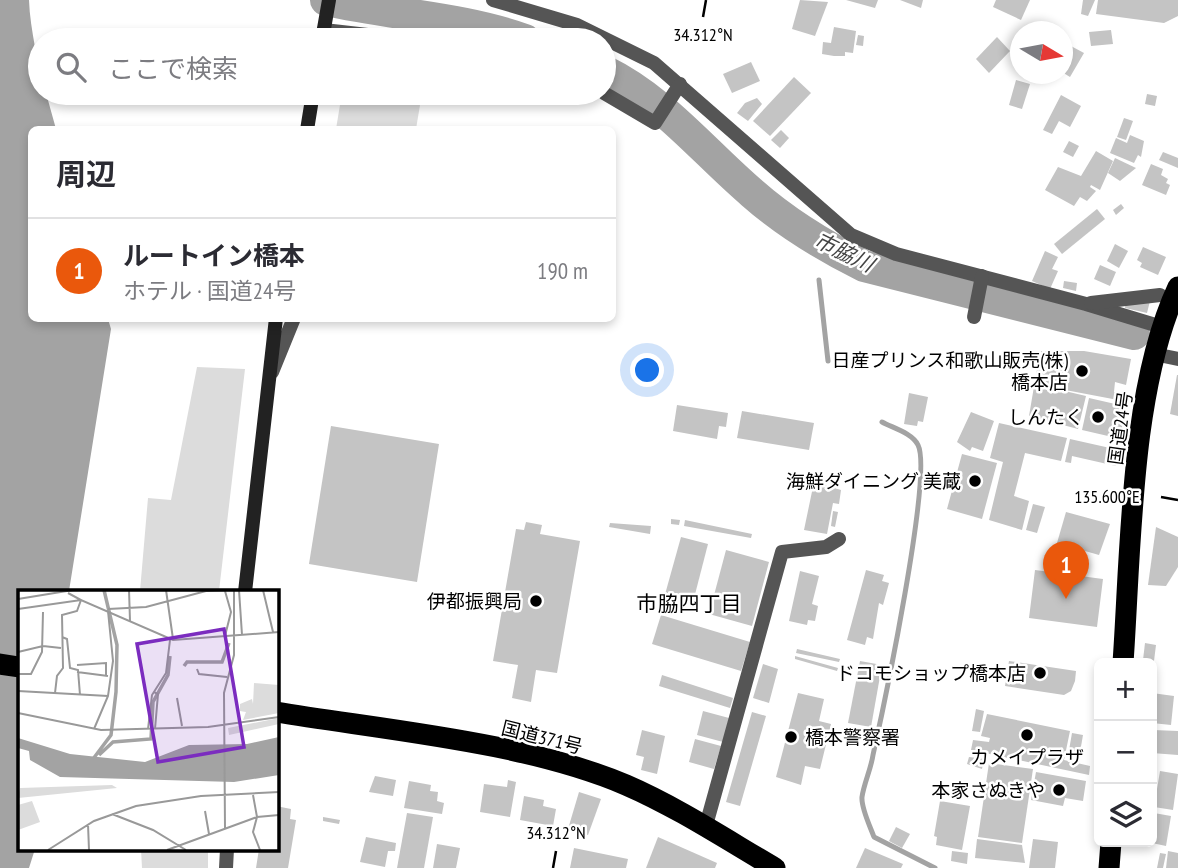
<!DOCTYPE html>
<html lang="ja">
<head>
<meta charset="utf-8">
<style>
	body { margin:0; font-family:"PT Sans Narrow","Noto Sans JP",sans-serif; background:#f2f2f3; color:#2b2b33 }
	.controls { position:absolute; right:21px; bottom:21px; display:grid; overflow:hidden; border-radius:10px; box-shadow:0 4px 10px #0003 }
	.controls button { width:63px; height:63px; display:grid; place-items:center; padding:0; border:0; border-bottom:2px solid #e1e1e2; background:#fff; color:#2b2b33; font:35px sans-serif }
	.compass { position:absolute; left:1010px; top:21px; width:63px; height:63px; border-radius:50%; background:#fff; box-shadow:0 4px 10px #0003; rotate:100deg }
	.you { position:absolute; left:648px; top:371px; width:24px; height:24px; margin:-18px; border:5px solid #fff; border-radius:50%; background:#1a73e8; box-shadow:0 0 0 10px #1a73e833 }
	.badge { display:grid; place-items:center; width:46px; height:46px; border-radius:50%; background:#ea580c; color:#fff; font-size:23px; font-weight:700 }
	.pin { position:absolute; translate:-50% -58px; filter:drop-shadow(0 2px 4px #0008) }
	.pin::after { content:''; position:absolute; top:37px; width:24px; height:21px; background:inherit; clip-path:polygon(0 0,100% 0,50% 100%) }
	.list { margin:0; padding:0; list-style:none }
	h2 { display:flex; justify-content:space-between; align-items:center; height:91px; margin:0; padding:0 28px; font-size:30px }
	h2 small { font-size:23px; font-weight:400; color:#7c7c81 }
	.list li { display:grid; grid-template-columns:46px 1fr auto; gap:21px; align-items:center; box-sizing:border-box; height:105px; padding:0 28px; border-top:2px solid #e1e1e2 }
	.list b { display:block; font-size:26px; white-space:nowrap }
	.list p { margin:0; font-size:23px; white-space:nowrap; color:#7c7c81 }
	.list em { font-size:23px; font-style:normal; color:#7c7c81 }
	.icon { flex:none; width:38px; height:38px; fill:none; stroke:currentColor; stroke-width:2; stroke-linecap:round; stroke-linejoin:round }
	.map { position:relative; flex:none; width:1178px; height:868px; overflow:hidden }
	.search { position:absolute; background:#fff; box-shadow:0 4px 10px #0003; left:28px; top:28px; width:588px; height:77px; display:flex; align-items:center; gap:18px; box-sizing:border-box; padding:0 24px; border-radius:38px; color:#7c7c81; font-size:26px }
	.panel { position:absolute; background:#fff; box-shadow:0 4px 10px #0003; left:28px; top:126px; width:588px; height:196px; border-radius:10px }
	.map>svg:first-child { display:block }
	.green { fill:#dcdcdc }
	.water { fill:#a3a3a3 }
	.lines { fill:none; stroke-linecap:round; stroke-linejoin:round }
	.stream { stroke:#a3a3a3; stroke-width:5 }
	.river { stroke:#a3a3a3; stroke-width:32 }
	.building { fill:#c4c4c4 }
	.street { stroke:#555; stroke-width:14 }
	.secondary { stroke:#222; stroke-width:14 }
	.highway { stroke:#000; stroke-width:21 }
	.ticks { fill:none; stroke:#000; stroke-width:2.5 }
	.poi-dot { fill:#000; stroke:#fff; stroke-width:2.5 }
	.labels { text-anchor:middle; dominant-baseline:central; stroke-width:5; stroke-linejoin:round; paint-order:stroke }
	.poi-label { font-size:19px; fill:#000; stroke:#fff; text-anchor:end }
	.street-label { font-size:19px; fill:#000; stroke:#fff }
	.water-label { font-size:21px; font-style:italic; fill:#444; stroke:#fff }
	.neighbourhood-label { font-size:21px; fill:#000; stroke:#fff }
	.inset-river { fill:none; stroke:#a3a3a3; stroke-width:3.5 }
	.inset-road { fill:none; stroke:#999; stroke-width:2 }
	.view { fill:#7b2cbf; fill-opacity:0.15; stroke:#7b2cbf; stroke-width:3.5 }
	.inset-edge { fill:none; stroke:#000; stroke-width:3.5 }
	.ticks-label { font-size:18px; text-anchor:middle; fill:#000; stroke:#fff; stroke-width:5; stroke-linejoin:round; paint-order:stroke }
</style>
</head>
<body>
<div class="map">
<svg width="1178" height="868" viewBox="0 0 1178 868">
	<rect width="100%" height="100%" fill="#fff"/>
	<g class="green">
		<path d="M342,93H422L416,129H336Z"/>
		<path d="M197,367L245,369L219,591H140L148,498L171,500Z"/>
		<path d="M141,849H208V868H142Z"/>
	</g>
	<path class="water" d="M0,0H29C30,32 40,61 40,93H46L56,129L32,130V318L108,319L111,329L69,591L19,592V849H35L29,868H0Z"/>
	<g class="lines">
		<g class="stream">
			<path d="M819,280L828,361"/>
			<path d="M882,422C893,428 912,433 918,445C933,474 883,710 873,755C871,769 864,783 862,797C861,808 870,826 874,837L935,868"/>
		</g>
		<g class="river">
			<path d="M326,0C392,15 461,17 525,40"/>
			<path d="M604,71C662,99 704,152 752,193C786,223 824,246 864,266L1134,334"/>
		</g>
	</g>
	<g class="building">
		<path d="M800,0L828,2L815,36L792,29Z"/>
		<path d="M846,0H878L875,8Z"/>
		<path d="M900,0H923L921,8Z"/>
		<path d="M996,0H1030L1021,20L993,7Z"/>
		<path d="M1083,0H1095L1088,16L1081,14Z"/>
		<path d="M1098,0H1178V16L1164,23L1096,14Z"/>
		<path d="M834,27L856,31L853,53L845,52V56H834L822,54L823,42L831,43Z"/>
		<path d="M1111,30L1113,44L1091,46L1089,32Z"/>
		<path d="M858,35L864,36L863,46L856,45Z"/>
		<path d="M997,37L1010,51L989,73L976,59Z"/>
		<path d="M1071,46L1084,53L1070,77L1062,72V61Z"/>
		<path d="M751,62L760,81L732,93L723,74Z"/>
		<path d="M794,77L811,93L770,136L753,121Z"/>
		<path d="M1016,80L1030,84L1022,109L1009,105Z"/>
		<path d="M1147,94L1157,96L1155,106L1145,104Z"/>
		<path d="M1061,95L1081,106L1070,127L1059,121L1052,134L1043,130Z"/>
		<path d="M757,98L762,104L748,121L737,113L745,103Z"/>
		<path d="M1124,118L1133,121L1126,140L1117,137Z"/>
		<path d="M781,130L789,138L780,148L771,140Z"/>
		<path d="M1130,135L1144,141L1141,157L1138,155L1134,163L1110,153L1116,138L1127,143Z"/>
		<path d="M1069,141L1079,146L1073,157L1063,152Z"/>
		<path d="M1096,151L1113,161L1100,190L1091,185L1090,187L1096,191L1087,201L1080,197L1074,206L1045,190L1058,167L1081,176Z"/>
		<path d="M1163,152L1178,158V168L1159,160Z"/>
		<path d="M1115,158L1136,168L1120,181L1108,173Z"/>
		<path d="M1151,164L1163,169L1161,175L1168,179L1166,183L1170,185L1166,195L1142,185Z"/>
		<path d="M1121,204L1124,208L1116,215L1113,210Z"/>
		<path d="M1097,209L1105,219L1062,254L1054,244Z"/>
		<path d="M1115,244L1128,251L1119,268L1107,261Z"/>
		<path d="M1143,247L1166,257L1158,275L1140,267L1142,263L1137,260Z"/>
		<path d="M1045,251L1058,257L1052,269L1058,271L1050,289L1032,281Z"/>
		<path d="M1100,265L1116,272L1110,286L1094,279Z"/>
		<path d="M1064,281L1077,283L1076,291L1063,288Z"/>
		<path d="M1150,301L1147,313L1125,308L1126,302Z"/>
		<path d="M1040,351H1084L1131,359L1126,385L1115,382L1114,392L1119,393L1118,400L1039,385L1086,396L1078,429L1029,416Z"/>
		<path d="M1177,375H1178V416L1170,414Z"/>
		<path d="M909,393L928,397L923,422L918,421L917,426L904,424Z"/>
		<path d="M1089,398L1124,406L1121,439L1082,430Z"/>
		<path d="M677,405L728,413L726,427L719,426L717,439L673,431Z"/>
		<path d="M742,411L814,423L809,450L737,438Z"/>
		<path d="M971,412L994,421L983,451L972,447L970,451L957,442Z"/>
		<path d="M999,423L1067,438L1061,461L1025,453L1014,496L1029,501L1022,530L989,520L1003,462L990,458Z"/>
		<path d="M331,426L439,444L417,582L309,564Z"/>
		<path d="M1070,439L1119,450L1116,466L1072,456L1071,463L1065,462Z"/>
		<path d="M962,454L997,463L982,519L947,509Z"/>
		<path d="M814,482L841,490L839,504L833,503L827,534L804,530Z"/>
		<path d="M1033,504L1045,507L1037,533L1026,530Z"/>
		<path d="M833,511L838,512L835,527L831,526Z"/>
		<path d="M1066,512L1110,524L1099,555L1057,543Z"/>
		<path d="M671,519L680,520L679,525L671,524Z"/>
		<path d="M685,520L752,534L751,538L684,526Z"/>
		<path d="M526,522L542,525L540,534L580,541L557,673L536,670L531,702L512,698L518,665L493,661L516,529L524,530Z"/>
		<path d="M610,523L651,526L650,534L609,527Z"/>
		<path d="M1156,527L1178,537V567L1166,586L1148,585Z"/>
		<path d="M681,537L708,544L692,606L664,598Z"/>
		<path d="M726,550L769,562L752,626L709,614Z"/>
		<path d="M866,570L884,575L882,581L889,583L883,605L879,603L873,639L867,637L865,645L847,640Z"/>
		<path d="M1035,570L1103,579L1097,627L1029,618Z"/>
		<path d="M800,571L819,576L812,604L818,606L815,621L808,620L807,625L789,621Z"/>
		<path d="M661,615L750,642L741,671L652,644Z"/>
		<path d="M1145,643L1156,645L1154,661L1143,660Z"/>
		<path d="M797,649L840,659L839,662L796,653Z"/>
		<path d="M795,656L838,668L837,671L795,659Z"/>
		<path d="M860,661L882,665L871,727L848,723Z"/>
		<path d="M1009,661L1076,671L1075,681L1071,691L1064,695L1005,686Z"/>
		<path d="M763,664L778,669L769,703L753,698Z"/>
		<path d="M662,675L733,698L730,708L659,686Z"/>
		<path d="M798,693L824,699L819,721L831,724L820,769L805,766L801,785L776,777Z"/>
		<path d="M1152,693L1174,696L1171,725L1152,723Z"/>
		<path d="M976,709L984,711L980,732L972,731Z"/>
		<path d="M703,711L729,718L723,742L697,735Z"/>
		<path d="M752,712L766,716L740,806L726,802Z"/>
		<path d="M987,714L1070,731L1064,760L1090,766L1089,775L971,750L973,740L989,742L990,738L981,736Z"/>
		<path d="M642,730L665,736L657,774L641,770L644,757L636,755Z"/>
		<path d="M1153,730L1178,731V755L1152,753Z"/>
		<path d="M1072,733L1083,735L1079,758L1068,756Z"/>
		<path d="M695,739L721,746L714,769L689,762Z"/>
		<path d="M969,757L984,759L982,769L967,764Z"/>
		<path d="M989,763L1033,769L1022,843L978,837Z"/>
		<path d="M1160,771L1178,774L1173,810L1154,807Z"/>
		<path d="M1036,772L1086,781L1083,801L1065,798L1063,806L1031,800Z"/>
		<path d="M375,776L396,780L393,796L369,792Z"/>
		<path d="M508,780L516,782L510,817L480,812L484,784L507,787Z"/>
		<path d="M409,781L431,785L430,791L438,792L437,801L444,803L442,814L404,808Z"/>
		<path d="M579,792L601,799L588,835L568,829Z"/>
		<path d="M524,796L544,800L543,806L556,809L553,826L520,820Z"/>
		<path d="M940,801L970,806L962,850L936,845L937,837L934,836Z"/>
		<path d="M276,806L291,809L290,819L296,820L288,868H256L259,849H276Z"/>
		<path d="M407,813L433,817L424,868H397Z"/>
		<path d="M1154,813L1171,816L1166,846L1152,843Z"/>
		<path d="M323,817L340,820L339,824L323,821Z"/>
		<path d="M896,827L910,834L902,848L889,841Z"/>
		<path d="M366,837L396,843L395,851H388L385,867L360,862Z"/>
		<path d="M658,837L717,863L715,868H646Z"/>
		<path d="M977,839L1022,845L1025,863L975,858Z"/>
		<path d="M1033,839L1058,842L1055,868H1029Z"/>
		<path d="M437,844L460,848L456,868H433Z"/>
		<path d="M574,848L628,859L626,868H570Z"/>
		<path d="M865,848L903,864L901,868H856Z"/>
		<path d="M952,851L968,853L967,864L951,861Z"/>
		<path d="M1168,851L1178,853V868H1166Z"/>
		<path d="M1160,853L1166,854L1163,868H1157Z"/>
	</g>
	<g class="lines">
		<g class="street">
			<path d="M493,0L577,25L654,63L851,235L896,254L1086,304L1162,327"/>
			<path d="M324,30L411,40"/>
			<path d="M604,93L655,123L680,84"/>
			<path d="M1091,303L1160,295"/>
			<path d="M974,317L982,276"/>
			<path d="M1154,354L1178,359"/>
			<path d="M272,372L294,318"/>
			<path d="M705,829L782,552L826,547L839,539"/>
			<path d="M226,868L227,849"/>
		</g>
		<g class="secondary">
			<path d="M322,40L329,0"/>
			<path d="M307,130L313,93"/>
			<path d="M245,592L276,318"/>
		</g>
		<g class="highway">
			<path d="M1123,663C1131,550 1130,389 1178,287"/>
			<path d="M0,664L19,667"/>
			<path d="M276,712C385,730 526,742 626,785C677,807 727,840 775,868"/>
			<path d="M1109,868L1111,842"/>
		</g>
	</g>
	<path class="ticks" d="M703,17L706,0M1161,497L1178,500M553,868L556,851"/>
	<g class="poi-dot">
		<circle cx="1082" cy="371" r="7"/>
		<circle cx="1098" cy="417" r="7"/>
		<circle cx="975" cy="481" r="7"/>
		<circle cx="536" cy="601" r="7"/>
		<circle cx="1040" cy="673" r="7"/>
		<circle cx="1027" cy="735" r="7"/>
		<circle cx="791" cy="737" r="7"/>
		<circle cx="1059" cy="790" r="7"/>
	</g>
	<g class="labels">
		<g class="poi-label">
			<text x="1068" y="360">日産プリンス和歌山販売(株)<tspan x="1068" dy="22">橋本店</tspan></text>
			<text x="1084" y="417">しんたく</text>
			<text x="961" y="481">海鮮ダイニング 美蔵</text>
			<text x="522" y="601">伊都振興局</text>
			<text x="1026" y="673">ドコモショップ橋本店</text>
			<text x="805" y="737" text-anchor="start">橋本警察署</text>
			<text x="1027" y="757" text-anchor="middle">カメイプラザ</text>
			<text x="1045" y="790">本家さぬきや</text>
		</g>
		<g class="street-label">
			<text transform="translate(1120 428) rotate(-82)">国道24号</text>
			<text transform="translate(542 737) rotate(14)">国道371号</text>
		</g>
		<g class="water-label">
			<text transform="translate(844 252) rotate(26)">市脇川</text>
		</g>
		<g class="neighbourhood-label">
			<text x="689" y="603">市脇四丁目</text>
		</g>
	</g>
	<g transform="translate(18 590)">
		<rect width="261" height="261" fill="#fff"/>
		<path d="M236,93L261,95V123L225,130L228,122L222,121V114L234,109L235,114ZM261,128V134L211,145L210,138ZM94,195L99,198L0,208L2,198ZM14,211L22,232L0,240V215Z" fill="#dcdcdc"/>
		<path d="M261,147V185L216,192L42,187L12,170L11,161L0,158V148L52,164L127,172L171,155L229,154Z" fill="#a3a3a3"/>
		<path class="inset-river" d="M166,76L169,72H204L211,53M81,165L95,152L133,149L135,112L150,85L152,66M75,169L93,145L98,102L99,55L86,0"/>
		<path class="inset-road" d="M111,0L112,31M148,0L155,49M221,0L224,45M245,0L255,42M207,1L213,22L207,46M0,9L55,0M0,19L63,10L155,50L261,42M90,19L128,17L188,1L210,0M44,47L49,49L52,78L60,80L62,105M0,62L25,56L43,58M59,75L88,73V86M179,79L181,84L209,87M59,82L90,86M0,84H13L24,62L25,22M0,101L90,106M136,102L140,104L137,139M37,103L39,86L45,78L44,25L59,21L63,10L50,3M159,108L164,136M0,123L83,140L190,137L261,127M76,139L90,106L95,71L90,21M130,139L134,105L148,83L152,50M235,205L239,227L235,242L242,260M187,221L191,244M94,224L135,240L168,260M70,234L71,260M207,238L206,103L216,65V0M30,260L76,231L118,216L183,206L261,202M149,260L239,227L261,225"/>
		<path class="view" d="M206,39L226,157L140,172L119,54Z"/>
		<rect width="261" height="261" class="inset-edge"/>
	</g>
	<g class="ticks-label">
		<text x="703" y="41">34.312°N</text>
		<text x="1107" y="503">135.600°E</text>
		<text x="556" y="839">34.312°N</text>
	</g>
</svg>
<div class="controls">
<button>+</button>
<button>−</button>
<button><svg class="icon" aria-label="layers" viewBox="0 0 24 24"><path d="M12 4l9 5-9 5-9-5zM3 14l9 5 9-5"/></svg></button>
</div>
<svg class="compass" viewBox="-18 -18 36 36"><path d="M0-13l5 13h-10z" fill="#e53935"/><path d="M0 13l5-13h-10z" fill="#7c7c81"/></svg>
<div class="you"></div>
<div class="pin badge" style="left:1066px;top:599px">1</div>
<div class="search"><svg class="icon" aria-label="search" viewBox="0 0 24 24"><circle cx="10" cy="10" r="6"/><path d="M15 15l6 6"/></svg>ここで検索</div>
<section class="panel">
<h2>周辺<small></small></h2>
<ul class="list">
<li><span class="badge">1</span><div><b>ルートイン橋本</b><p>ホテル · 国道24号</p></div><em>190 m</em></li>
</ul>
</section>
</div>
</body>
</html>
